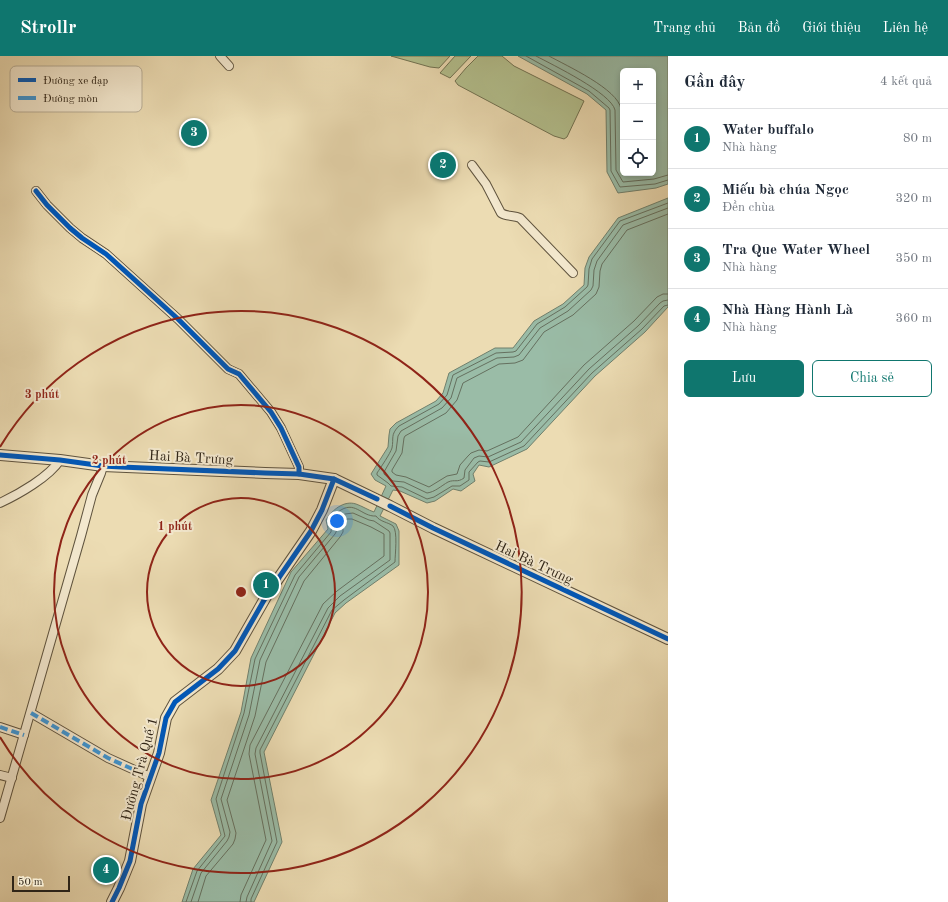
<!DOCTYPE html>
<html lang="vi">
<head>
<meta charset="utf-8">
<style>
	body { margin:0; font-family:"Old Standard TT",serif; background:#f6f6f7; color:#1f2937 }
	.controls { position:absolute; right:12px; top:12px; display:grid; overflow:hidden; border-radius:6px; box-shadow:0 2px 6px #0003 }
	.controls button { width:36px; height:36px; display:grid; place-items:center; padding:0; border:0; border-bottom:1px solid #e0e1e3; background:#fff; color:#1f2937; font:20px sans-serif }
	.scale { position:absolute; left:12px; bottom:10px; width:58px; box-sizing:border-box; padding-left:4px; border:2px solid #302517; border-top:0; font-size:11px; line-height:14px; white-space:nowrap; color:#302517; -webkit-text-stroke:3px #f3e8ce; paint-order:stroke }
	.you { position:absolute; left:337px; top:465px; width:14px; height:14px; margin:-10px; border:3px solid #fff; border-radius:50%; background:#1a73e8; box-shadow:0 0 0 6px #1a73e833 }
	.badge { display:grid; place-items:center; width:26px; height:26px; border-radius:50%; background:#0f766e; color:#fff; font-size:13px; font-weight:700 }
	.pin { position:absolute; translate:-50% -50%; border:2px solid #fff; box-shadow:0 1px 4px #0006 }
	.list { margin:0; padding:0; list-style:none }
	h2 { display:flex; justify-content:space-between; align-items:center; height:52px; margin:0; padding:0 16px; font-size:17px }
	h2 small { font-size:13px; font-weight:400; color:#747a83 }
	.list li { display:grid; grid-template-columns:26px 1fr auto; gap:12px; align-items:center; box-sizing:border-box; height:60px; padding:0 16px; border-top:1px solid #e0e1e3 }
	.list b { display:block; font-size:15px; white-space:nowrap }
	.list p { margin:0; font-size:13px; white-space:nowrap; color:#747a83 }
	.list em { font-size:13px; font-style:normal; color:#747a83 }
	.actions { display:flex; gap:8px; padding:12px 16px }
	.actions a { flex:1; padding:9px 0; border:1px solid #0f766e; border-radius:6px; text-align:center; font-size:14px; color:#0f766e }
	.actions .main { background:#0f766e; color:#fff }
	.icon { flex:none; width:22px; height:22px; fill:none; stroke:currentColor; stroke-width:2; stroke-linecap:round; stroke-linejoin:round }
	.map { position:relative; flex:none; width:668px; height:846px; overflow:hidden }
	header { display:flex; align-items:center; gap:24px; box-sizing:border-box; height:56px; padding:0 20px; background:#0f766e; color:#fff }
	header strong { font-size:19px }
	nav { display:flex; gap:22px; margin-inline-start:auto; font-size:14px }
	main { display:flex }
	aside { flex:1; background:#fff }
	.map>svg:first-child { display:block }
	.green { fill:#b4c18f; stroke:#727353 }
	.water { fill:#9abca7; stroke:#70806d; fill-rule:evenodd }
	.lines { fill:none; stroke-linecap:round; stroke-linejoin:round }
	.shore { stroke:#65705f; stroke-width:1 }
	.minor-casing { stroke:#5f533e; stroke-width:10 }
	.tertiary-casing { stroke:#5f533e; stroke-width:12 }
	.minor { stroke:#f3e8ce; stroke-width:8 }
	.tertiary { stroke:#f3e8ce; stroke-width:10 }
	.quiet { stroke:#3d95d4; stroke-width:4; stroke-dasharray:8 4; stroke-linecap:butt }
	.cycleway-casing { stroke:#f3e8ce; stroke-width:8 }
	.cycleway { stroke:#0057b8; stroke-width:5 }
	.ring { fill:none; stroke:#8f2418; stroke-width:2 }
	.labels { text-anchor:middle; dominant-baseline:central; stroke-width:4; stroke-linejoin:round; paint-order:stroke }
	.street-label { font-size:14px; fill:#302517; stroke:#f3e8ce }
	.key { fill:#f3e8ce; stroke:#b8ae97; stroke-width:1 }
	.key-label { font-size:11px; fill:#302517 }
	.centre { fill:#8f2418; stroke:#f3e8ce; stroke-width:2 }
	.ring-label { font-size:12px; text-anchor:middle; font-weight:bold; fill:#8f2418; stroke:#f3e8ce; stroke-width:4; stroke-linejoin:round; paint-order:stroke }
</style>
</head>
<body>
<header>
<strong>Strollr</strong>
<nav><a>Trang chủ</a><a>Bản đồ</a><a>Giới thiệu</a><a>Liên hệ</a></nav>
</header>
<main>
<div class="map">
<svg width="668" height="846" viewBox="0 0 668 846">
	<rect width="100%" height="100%" fill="#ecdcb3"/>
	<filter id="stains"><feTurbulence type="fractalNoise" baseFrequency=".005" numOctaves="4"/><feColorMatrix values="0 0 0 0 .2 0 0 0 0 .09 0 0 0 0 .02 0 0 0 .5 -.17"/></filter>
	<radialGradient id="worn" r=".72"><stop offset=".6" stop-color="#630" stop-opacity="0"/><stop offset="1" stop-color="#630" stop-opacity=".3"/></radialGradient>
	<g class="green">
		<path d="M391,0H450L439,12L430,11Z"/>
		<path d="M455,0H471L450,22L440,17Z"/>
		<path d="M478,0H502L514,10L584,45L567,81L564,83L554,80L458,29L455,25L466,12Z"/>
	</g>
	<g class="water">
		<path d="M518,0H668V128L656,132L618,137L607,116L606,54L587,38ZM623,15H653V117H623Z"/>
		<path d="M668,142V251L645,276L595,320L527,393L489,411L479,409L473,418L475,425L461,435L453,433L435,445L427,447L400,435L393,434L380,460L396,468L399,475V509L346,547L335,557L264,696L282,786L254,846H182L193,813L221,779L211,744L241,656L251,602L291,516L328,473L326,464C332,454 344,444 356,448C362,450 368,454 374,456L386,430L375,424L371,418L388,391L389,379L390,373L396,367L436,345L443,337L449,317L495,292H513L534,265L563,248L584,229L585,212L589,201L618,162Z"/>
	</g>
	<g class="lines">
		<g class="shore">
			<path d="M526,0L589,35L609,52L610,54L611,115L620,131L655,128L668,124"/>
			<path d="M536,0C553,9 611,37 615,54L616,114L623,126L654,123L668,119"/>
			<path d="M549,0C567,10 618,33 621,53L623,114"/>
			<path d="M668,147L620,165L592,203L589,213L588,229L587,231L565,251L537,268L516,295L513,296L496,297L453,319L447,339L439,348L399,370C390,379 394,382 392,392C390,398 381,411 377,417V419L388,427L391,430L402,431L427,443L434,441L452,430H460L469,424V416L478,406L480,405L489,406L524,390L592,317L642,273L664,250L668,249"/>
			<path d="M668,152L623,169L597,205L594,214L593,230L591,234L568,255L540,272L519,299L514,301L497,302L457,322L451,342L442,352L401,375L398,380L396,395L384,416V418L393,425L404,426L427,437C435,436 441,430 448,426C455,423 457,427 464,422L465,414L474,402L479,400L488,401L521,386L589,313L638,270L660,247L663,245L668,244"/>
			<path d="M668,158L627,174L602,208L600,215L599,231L596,238L573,259L544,276L523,304L515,307L499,308L463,327L457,344L446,357L405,380L404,382L402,397L392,414V416L396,419L406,421L429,431L447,420L457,418L460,409L468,400L471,397L479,394L487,395L518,381L584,309L634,265L657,241L663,238H668"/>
			<path d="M186,846L197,815L225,780L216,743L244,657L255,603L295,519L331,476C332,471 330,467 331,463C332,460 335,458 338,456C355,443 361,461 376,460C380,466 388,466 393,470C398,475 395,499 395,506L344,544L332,554L260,694V697L277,786L251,843V846"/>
			<path d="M191,846L201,817L227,785L229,781L230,776L221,743L249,659L260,604L299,521L335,478L337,474L336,466L337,463L345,458L353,457L369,464L374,465L389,475L390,477V504L340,540L328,552L256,692L255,698L272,785L247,841L246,846"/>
			<path d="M198,846L206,820L233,788L235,783L236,777L227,744L255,660L266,606L304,525L340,481L343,476V467L347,463H352L371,471L384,478V500L337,535L323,548L250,689L249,698L266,784L241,839L240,846"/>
		</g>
		<g class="minor-casing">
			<g id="minor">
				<path d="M220,0L229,10"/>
				<path d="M472,109L486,128L501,157C507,161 514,159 520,162L573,217"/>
				<path d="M36,135L47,149L70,172L82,182L106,198L178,263L228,313L239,318L271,356L281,372L299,411V418"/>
				<path d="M0,447C19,438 49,421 60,404"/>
				<path d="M31,657L108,702L150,721"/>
				<path d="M0,671L24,679"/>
				<path d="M0,719L12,722"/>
				<path d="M0,762L81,480L92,439L101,417L103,410"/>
			</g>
		</g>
		<g class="tertiary-casing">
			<g id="tertiary">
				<path d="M0,399L60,404L103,410L265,417L299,418L334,423L390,450L433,472L668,583"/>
				<path d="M112,846L119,832L130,805L141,748L159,697L166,662L175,646L218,613L235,595L267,539L311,475L322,454L334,423"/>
			</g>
		</g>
		<use href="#minor" class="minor"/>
		<use href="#tertiary" class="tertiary"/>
		<g class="quiet">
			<path d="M31,657L108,702L150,721"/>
			<path d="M0,671L24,679"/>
		</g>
		<g class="cycleway-casing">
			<g id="cycleway">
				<path d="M36,135L47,149L70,172L82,182L106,198L178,263L228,313L239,318L271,356L281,372L299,411V418"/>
				<path d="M0,399L60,404L103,410L121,411L265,417L299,418L334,423L377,443"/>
				<path d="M390,450L433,472L668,583"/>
				<path d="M112,846L119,832L130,805L141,748L159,697L166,662L175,646L218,613L235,595L267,539L311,475L322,454L334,423"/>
			</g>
		</g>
		<use href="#cycleway" class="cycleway"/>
	</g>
	<g class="ring">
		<circle cx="241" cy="536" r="94"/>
		<circle cx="241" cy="536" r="187"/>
		<path d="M0 391A281 281 0 1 1 0 681"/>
	</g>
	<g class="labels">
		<g class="street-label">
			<text transform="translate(191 402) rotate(3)">Hai Bà Trưng</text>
			<text transform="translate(534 507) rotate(25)">Hai Bà Trưng</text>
			<text transform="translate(140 713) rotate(-75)">Đường Trà Quế 1</text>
		</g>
	</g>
	<rect x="10" y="10" width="132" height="46" rx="6" class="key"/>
	<rect x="18" y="22" width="18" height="4" fill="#0057b8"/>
	<rect x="18" y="40" width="18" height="4" fill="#3d95d4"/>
	<g class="key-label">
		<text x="43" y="28">Đường xe đạp</text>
		<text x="43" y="46">Đường mòn</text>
	</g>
	<circle cx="241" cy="536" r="6" class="centre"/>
	<g class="ring-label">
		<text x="42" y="342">3 phút</text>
		<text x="109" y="408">2 phút</text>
		<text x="175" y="474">1 phút</text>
	</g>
	<rect width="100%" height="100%" filter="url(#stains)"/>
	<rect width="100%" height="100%" fill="url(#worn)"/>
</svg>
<div class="controls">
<button>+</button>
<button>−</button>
<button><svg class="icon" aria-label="locate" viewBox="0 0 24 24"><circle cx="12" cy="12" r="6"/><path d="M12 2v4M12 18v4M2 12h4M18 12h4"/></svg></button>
</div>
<div class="scale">50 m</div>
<div class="you"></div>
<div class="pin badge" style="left:266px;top:529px">1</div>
<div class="pin badge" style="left:443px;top:109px">2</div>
<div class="pin badge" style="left:194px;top:77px">3</div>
<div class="pin badge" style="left:106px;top:814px">4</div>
</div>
<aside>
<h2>Gần đây<small>4 kết quả</small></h2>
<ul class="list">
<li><span class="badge">1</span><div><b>Water buffalo</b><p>Nhà hàng</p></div><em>80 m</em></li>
<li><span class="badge">2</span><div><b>Miếu bà chúa Ngọc</b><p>Đền chùa</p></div><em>320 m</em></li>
<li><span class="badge">3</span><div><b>Tra Que Water Wheel</b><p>Nhà hàng</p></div><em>350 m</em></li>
<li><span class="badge">4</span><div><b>Nhà Hàng Hành Là</b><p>Nhà hàng</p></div><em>360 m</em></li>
</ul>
<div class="actions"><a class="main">Lưu</a><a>Chia sẻ</a></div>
</aside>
</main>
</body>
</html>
